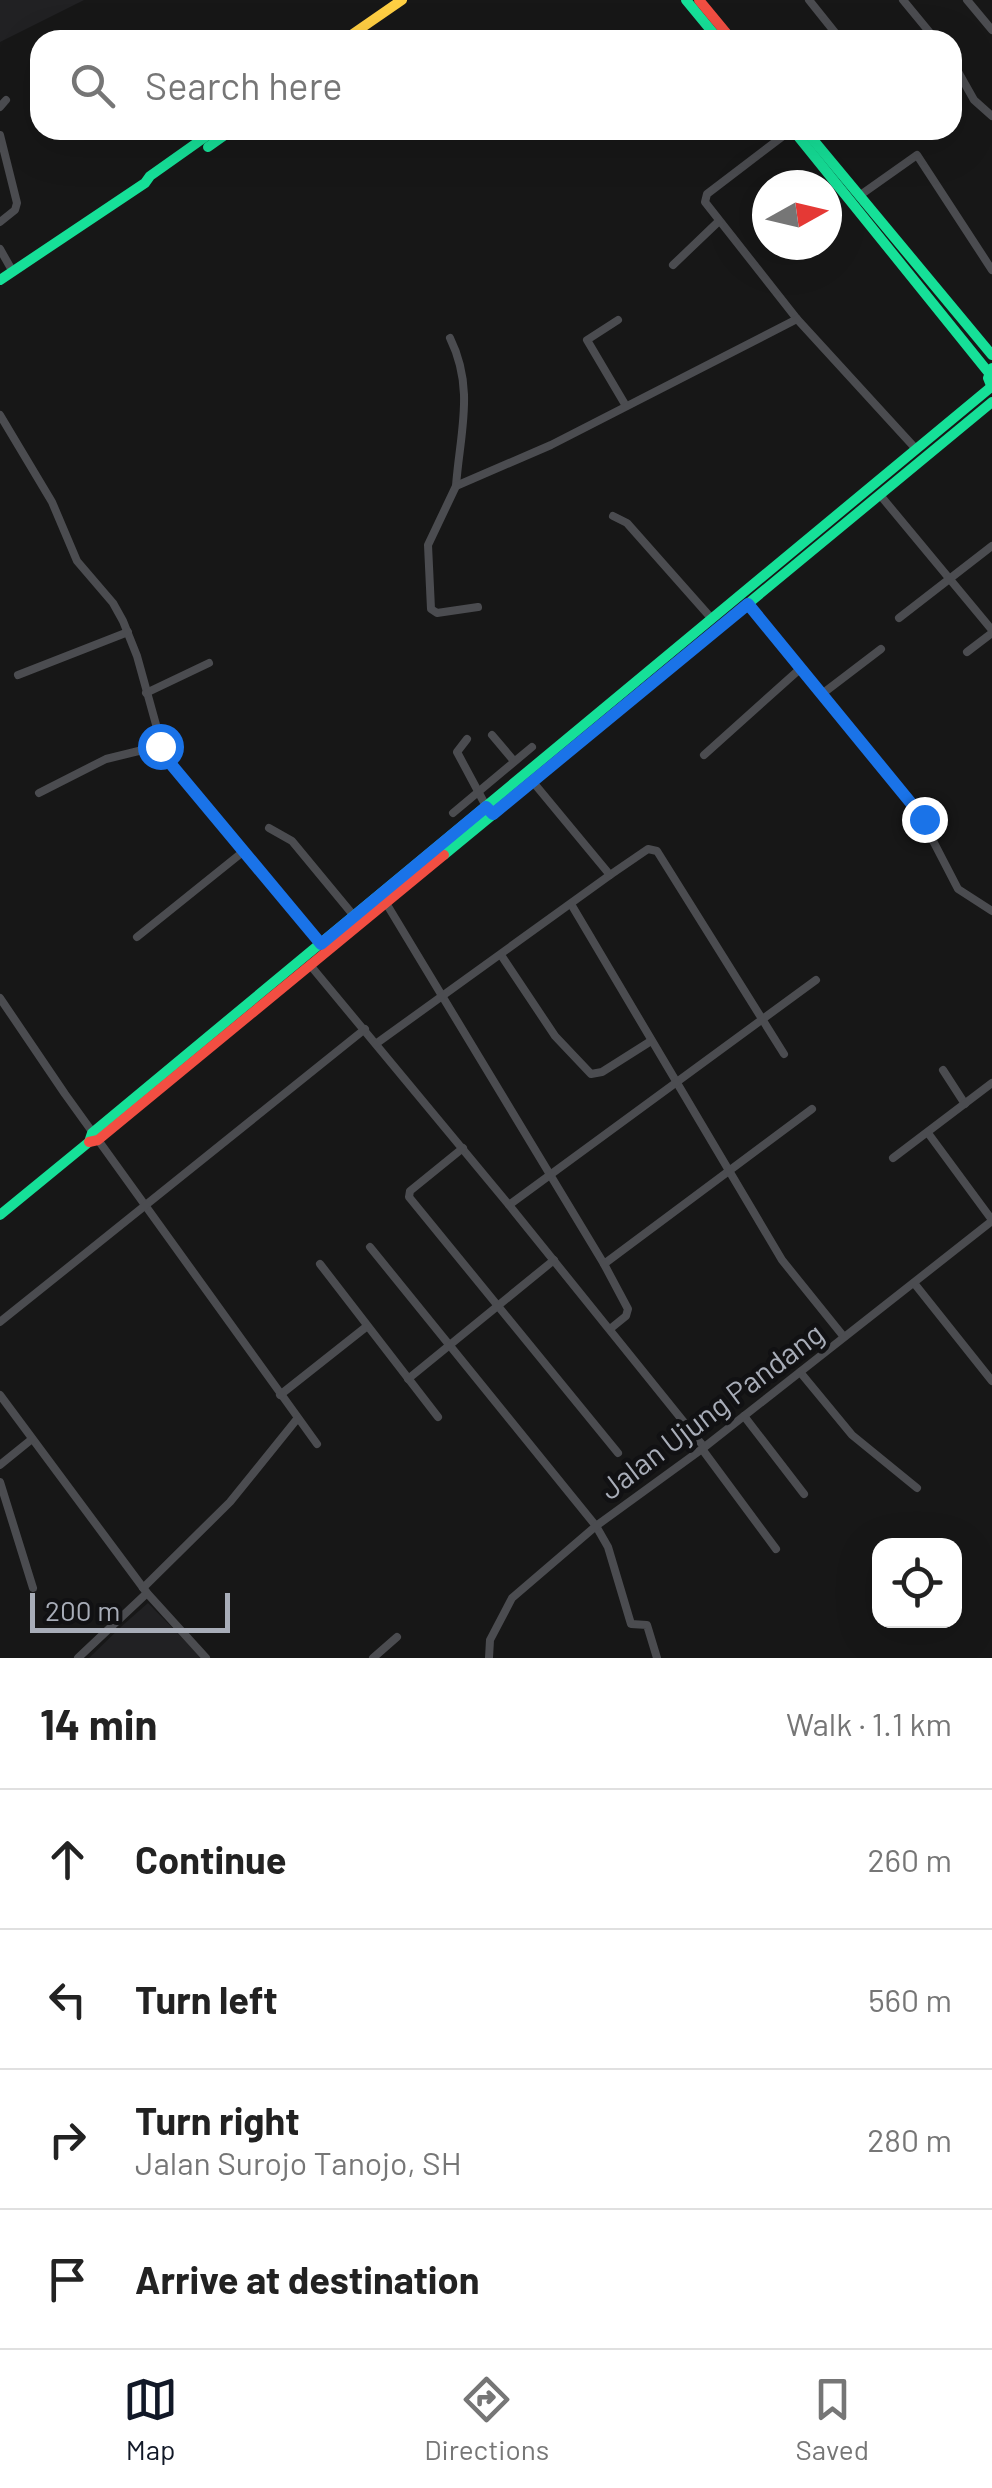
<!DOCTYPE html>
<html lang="en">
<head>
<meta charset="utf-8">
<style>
	body { margin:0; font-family:Barlow,sans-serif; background:#f2f2f2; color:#222 }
	.controls { position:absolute; right:30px; bottom:30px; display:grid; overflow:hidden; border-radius:20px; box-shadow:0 10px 40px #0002 }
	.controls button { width:90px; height:90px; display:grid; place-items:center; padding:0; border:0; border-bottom:2px solid #e0e0e0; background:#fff; color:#222; font:50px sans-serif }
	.compass { position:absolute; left:752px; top:170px; width:90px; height:90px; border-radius:50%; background:#fff; box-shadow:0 10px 40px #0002; rotate:82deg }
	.scale { position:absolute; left:30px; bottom:25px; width:200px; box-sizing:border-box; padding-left:10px; border:5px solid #a8adb8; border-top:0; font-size:28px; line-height:35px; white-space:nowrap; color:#a8adb8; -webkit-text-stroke:8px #111113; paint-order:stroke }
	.stop { position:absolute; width:30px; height:30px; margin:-22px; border:8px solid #1a73e8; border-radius:50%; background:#fff }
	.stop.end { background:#1a73e8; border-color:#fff; box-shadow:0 2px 10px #0008 }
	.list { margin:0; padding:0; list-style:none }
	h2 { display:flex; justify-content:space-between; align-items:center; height:130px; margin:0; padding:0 40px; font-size:42px }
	h2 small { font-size:32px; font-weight:400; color:#767676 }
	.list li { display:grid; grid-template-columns:65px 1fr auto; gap:30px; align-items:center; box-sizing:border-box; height:140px; padding:0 40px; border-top:2px solid #e0e0e0 }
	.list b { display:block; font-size:38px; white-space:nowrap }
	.list p { margin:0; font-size:32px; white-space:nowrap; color:#767676 }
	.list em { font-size:32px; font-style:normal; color:#767676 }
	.icon { flex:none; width:55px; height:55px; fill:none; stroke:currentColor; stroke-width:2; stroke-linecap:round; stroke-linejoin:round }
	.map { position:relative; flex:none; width:992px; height:1658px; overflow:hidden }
	.search { position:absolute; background:#fff; box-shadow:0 10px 40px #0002; left:30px; right:30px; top:30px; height:110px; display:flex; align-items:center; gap:25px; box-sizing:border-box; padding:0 35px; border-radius:30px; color:#767676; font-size:38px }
	.sheet { height:690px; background:#fff }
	nav { display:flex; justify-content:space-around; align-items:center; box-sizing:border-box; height:140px; border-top:2px solid #e0e0e0; background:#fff; font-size:28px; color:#767676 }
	nav a { display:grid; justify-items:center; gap:5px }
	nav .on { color:#111827 }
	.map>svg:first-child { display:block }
	.built { fill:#212123 }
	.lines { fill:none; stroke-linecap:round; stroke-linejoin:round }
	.street { stroke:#4b4c50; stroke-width:8 }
	.fast { stroke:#16e098; stroke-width:10 }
	.slow { stroke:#ffcf43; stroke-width:10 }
	.jam { stroke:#f24e42; stroke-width:10 }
	.route { stroke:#1a73e8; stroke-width:12 }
	.labels { text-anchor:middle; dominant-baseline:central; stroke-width:9; stroke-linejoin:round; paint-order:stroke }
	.street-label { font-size:30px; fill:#a8adb8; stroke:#111113 }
</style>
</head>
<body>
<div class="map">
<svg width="992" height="1658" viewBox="0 0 992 1658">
	<rect width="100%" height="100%" fill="#171717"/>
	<g class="built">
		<path d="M0,0H84L0,42Z"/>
		<path d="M148,1603L202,1658H89L123,1625Z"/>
	</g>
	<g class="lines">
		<g class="street">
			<path d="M809,0L841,40"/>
			<path d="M903,0L936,40"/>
			<path d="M967,0L992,30"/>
			<path d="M952,61L974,100L992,116"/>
			<path d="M0,107L6,100"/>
			<path d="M791,130L707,194L705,202L797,319L916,449"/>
			<path d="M0,135L17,203L15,210L0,222"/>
			<path d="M859,196L917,155L992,270"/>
			<path d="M0,249L13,272"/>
			<path d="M673,265L719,221"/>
			<path d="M618,320L587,340L626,406"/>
			<path d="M450,338C475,389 460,432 456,486"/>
			<path d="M0,415L52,502L77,561L113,603L123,621L137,656L165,757L321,944"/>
			<path d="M880,495L992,630"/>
			<path d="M613,516L627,523L712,619"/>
			<path d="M748,604L915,806L958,889L992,911"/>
			<path d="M478,607L437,613L431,609L428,545L456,486L551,445L797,319"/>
			<path d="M899,618L992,546"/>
			<path d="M967,652L992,633"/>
			<path d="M18,675L128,632"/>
			<path d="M146,693L209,663"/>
			<path d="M822,694L881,649"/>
			<path d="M492,735L514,761"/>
			<path d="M467,739L457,752L487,808"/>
			<path d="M704,755L801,668"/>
			<path d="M533,782L610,875L648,849L657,851L784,1054"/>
			<path d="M39,793L106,759L159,746"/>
			<path d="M453,813L532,747"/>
			<path d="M269,828L292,841L354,916"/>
			<path d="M386,903L604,1264L812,1109"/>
			<path d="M571,904L782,1260L844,1337"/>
			<path d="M137,937L244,851"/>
			<path d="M501,955L555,1036L591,1074L602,1072L651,1041"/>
			<path d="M310,965L509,1205L816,980"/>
			<path d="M0,998L65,1094L317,1444"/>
			<path d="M377,1043L610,875"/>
			<path d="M943,1070L965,1104"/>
			<path d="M928,1133L992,1220"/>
			<path d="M463,1148L410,1191L409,1197L618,1453"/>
			<path d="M893,1158L992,1083"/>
			<path d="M509,1205L704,1447"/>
			<path d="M370,1247L596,1526L608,1547L631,1624L647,1625L657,1658"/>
			<path d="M320,1264L438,1417"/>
			<path d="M604,1264L628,1309L626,1316L610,1329"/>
			<path d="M914,1283L992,1381"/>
			<path d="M0,1322L365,1029"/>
			<path d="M800,1372L852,1435L917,1488"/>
			<path d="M408,1379L554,1260"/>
			<path d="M0,1395L147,1593L206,1658"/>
			<path d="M280,1395L366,1327"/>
			<path d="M744,1416L804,1494"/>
			<path d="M702,1449L776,1549"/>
			<path d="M0,1465L32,1439"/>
			<path d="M0,1482L33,1588"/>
			<path d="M143,1588L230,1502L297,1419"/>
			<path d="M78,1658L147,1593"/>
			<path d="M373,1658L397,1637"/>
			<path d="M489,1658L490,1640L512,1598L596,1526L702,1449L992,1221"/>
		</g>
		<g class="fast">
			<path d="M686,0L719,40"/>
			<path d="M793,130L989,373"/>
			<path d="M805,130L992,355"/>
			<path d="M208,147L232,130"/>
			<path d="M0,280L145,183L150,176L215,130"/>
			<path d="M992,368L988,378L992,388"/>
			<path d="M444,855L992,402"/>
			<path d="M0,1215L89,1142L92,1133L991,387"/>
		</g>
		<path class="slow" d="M344,40L402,0"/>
		<g class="jam">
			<path d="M699,0L732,40"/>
			<path d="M89,1142L98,1140L444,855"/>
		</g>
	</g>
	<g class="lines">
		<path class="route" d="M160,746L165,757L321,944L486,807L493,814L748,604L924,819"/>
	</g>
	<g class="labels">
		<g class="street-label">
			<text transform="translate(711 1410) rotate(-37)">Jalan Ujung Pandang</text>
		</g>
	</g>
</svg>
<div class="controls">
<button><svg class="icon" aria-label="locate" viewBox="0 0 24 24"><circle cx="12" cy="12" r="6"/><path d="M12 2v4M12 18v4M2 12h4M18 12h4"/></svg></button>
</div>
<svg class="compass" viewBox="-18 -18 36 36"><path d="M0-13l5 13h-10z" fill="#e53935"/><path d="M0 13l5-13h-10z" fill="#767676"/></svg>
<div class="scale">200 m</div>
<div class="stop" style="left:160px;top:746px"></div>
<div class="stop end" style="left:924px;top:819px"></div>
<div class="search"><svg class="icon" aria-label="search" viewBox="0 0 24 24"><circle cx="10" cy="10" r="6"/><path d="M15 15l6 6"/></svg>Search here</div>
</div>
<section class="sheet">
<h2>14 min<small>Walk · 1.1 km</small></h2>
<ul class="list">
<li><svg class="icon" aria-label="ahead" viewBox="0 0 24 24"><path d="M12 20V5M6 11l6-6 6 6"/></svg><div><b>Continue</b></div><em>260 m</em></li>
<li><svg class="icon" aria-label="left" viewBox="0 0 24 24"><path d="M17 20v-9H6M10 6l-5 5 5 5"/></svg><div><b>Turn left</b></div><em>560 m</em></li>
<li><svg class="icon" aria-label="right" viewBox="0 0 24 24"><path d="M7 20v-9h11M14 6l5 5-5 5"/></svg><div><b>Turn right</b><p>Jalan Surojo Tanojo, SH</p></div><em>280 m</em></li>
<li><svg class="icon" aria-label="arrive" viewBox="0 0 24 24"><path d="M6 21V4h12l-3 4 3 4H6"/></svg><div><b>Arrive at destination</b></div></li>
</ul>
</section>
<nav>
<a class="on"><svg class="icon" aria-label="map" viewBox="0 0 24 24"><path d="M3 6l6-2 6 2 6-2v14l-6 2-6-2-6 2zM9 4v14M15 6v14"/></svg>Map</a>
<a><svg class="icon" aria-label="directions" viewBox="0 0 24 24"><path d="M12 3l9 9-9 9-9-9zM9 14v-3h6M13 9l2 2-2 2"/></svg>Directions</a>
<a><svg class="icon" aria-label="saved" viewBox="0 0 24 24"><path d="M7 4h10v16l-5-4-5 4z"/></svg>Saved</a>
</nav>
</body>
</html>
